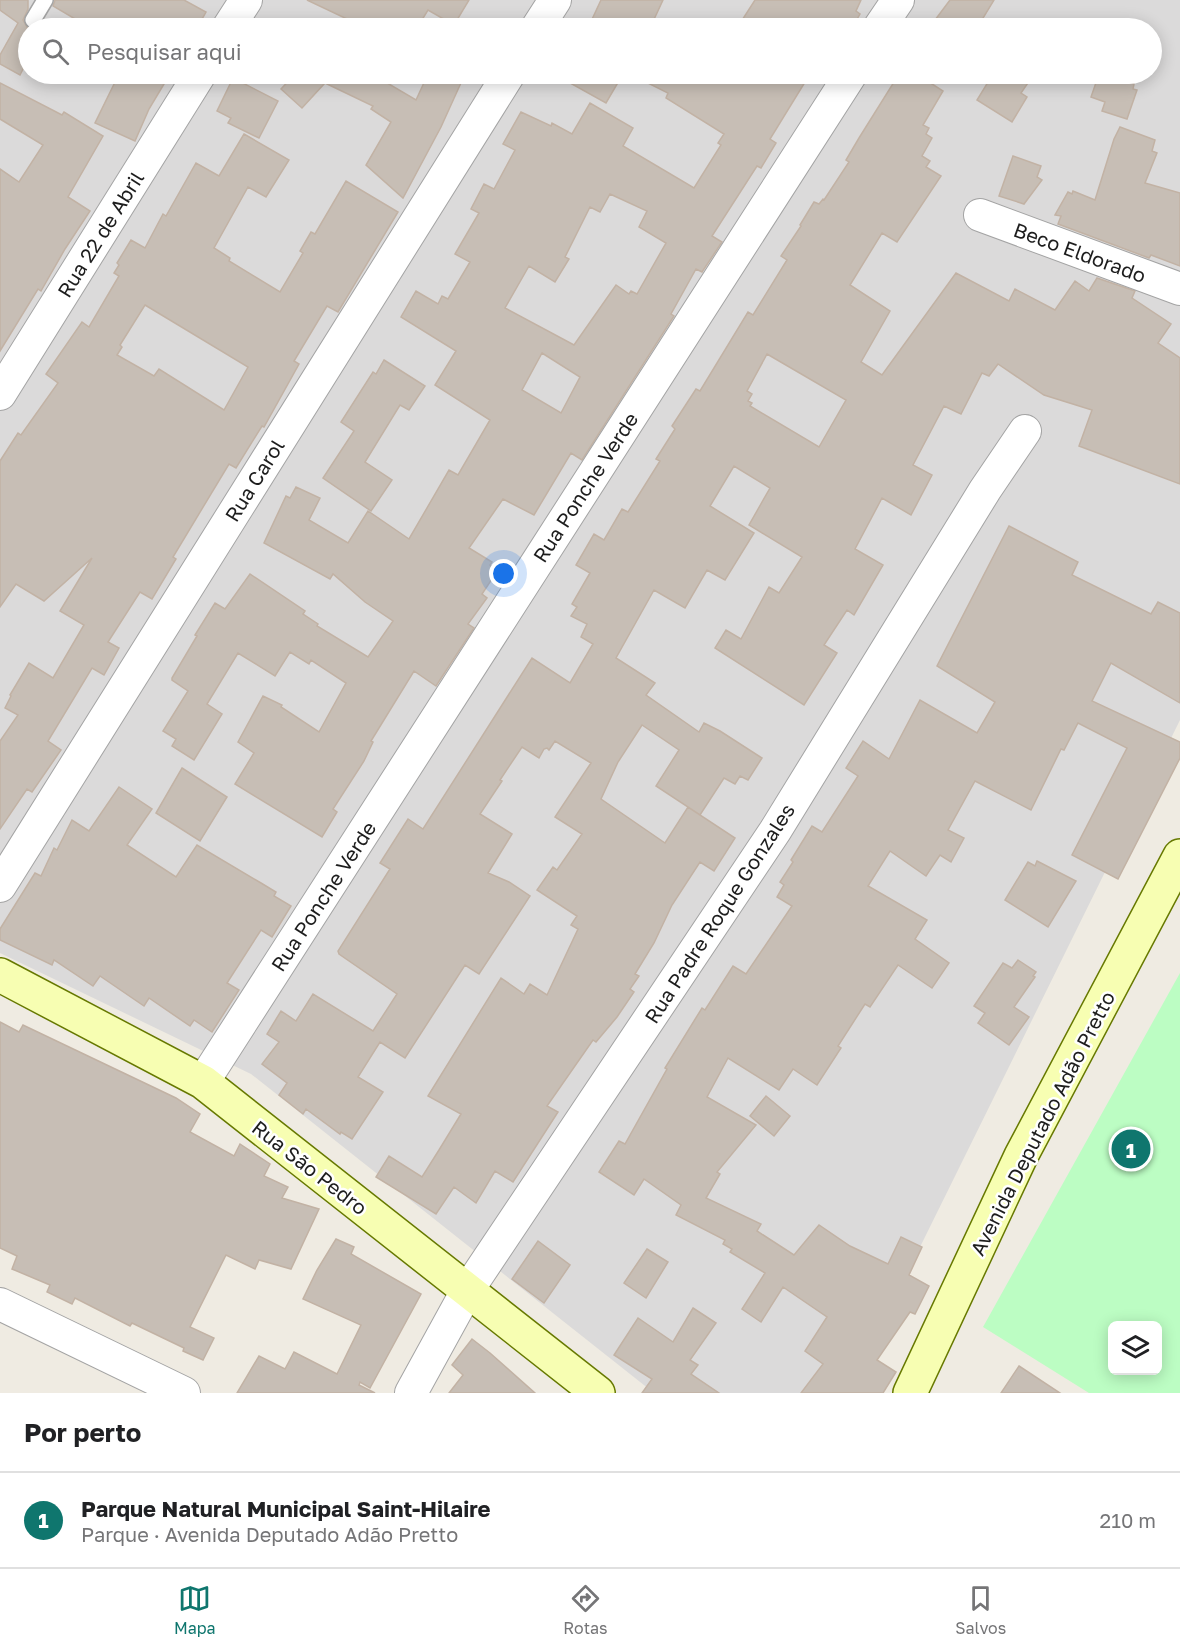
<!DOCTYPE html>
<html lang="pt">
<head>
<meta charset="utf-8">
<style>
	body { margin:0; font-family:"Golos Text",sans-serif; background:#f6f6f6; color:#202124 }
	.controls { position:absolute; right:18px; bottom:18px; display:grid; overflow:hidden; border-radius:9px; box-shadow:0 3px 15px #0003 }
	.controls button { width:54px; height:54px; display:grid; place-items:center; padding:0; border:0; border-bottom:2px solid #e0e0e0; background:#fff; color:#202124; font:30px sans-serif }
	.you { position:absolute; left:504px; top:574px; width:21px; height:21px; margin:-15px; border:4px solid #fff; border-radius:50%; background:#1a73e8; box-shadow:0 0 0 9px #1a73e833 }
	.badge { display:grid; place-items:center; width:39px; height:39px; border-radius:50%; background:#0f766e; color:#fff; font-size:20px; font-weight:700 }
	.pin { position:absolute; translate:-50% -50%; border:3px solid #fff; box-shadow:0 2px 6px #0006 }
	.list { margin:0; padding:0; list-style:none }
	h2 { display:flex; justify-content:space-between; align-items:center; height:78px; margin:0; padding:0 24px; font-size:26px }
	h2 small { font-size:20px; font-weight:400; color:#757577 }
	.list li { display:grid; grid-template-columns:39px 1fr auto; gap:18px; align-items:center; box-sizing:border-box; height:96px; padding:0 24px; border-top:2px solid #e0e0e0 }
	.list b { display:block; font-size:22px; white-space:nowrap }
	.list p { margin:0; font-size:20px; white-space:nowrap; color:#757577 }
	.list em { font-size:20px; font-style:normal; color:#757577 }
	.icon { flex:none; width:33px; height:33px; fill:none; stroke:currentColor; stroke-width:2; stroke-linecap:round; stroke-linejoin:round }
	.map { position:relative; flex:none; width:1180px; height:1393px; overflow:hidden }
	.search { position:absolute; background:#fff; box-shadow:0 3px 15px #0003; left:18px; right:18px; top:18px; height:66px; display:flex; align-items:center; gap:15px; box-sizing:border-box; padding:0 21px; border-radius:33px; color:#757577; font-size:22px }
	.sheet { height:174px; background:#fff }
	nav { display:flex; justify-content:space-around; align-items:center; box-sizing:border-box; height:84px; border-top:2px solid #e0e0e0; background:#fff; font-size:16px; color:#757577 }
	nav a { display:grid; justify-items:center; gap:3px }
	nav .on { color:#0f766e }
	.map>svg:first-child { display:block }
	.residential { fill:#dbdada; fill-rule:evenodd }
	.park { fill:#bcfdc3; fill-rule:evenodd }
	.building { fill:#c7beb5; stroke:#c2b2a4; stroke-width:1.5; fill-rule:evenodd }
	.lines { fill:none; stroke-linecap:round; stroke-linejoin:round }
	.lane-casing { stroke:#a4a4a4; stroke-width:18 }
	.street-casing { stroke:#a4a4a4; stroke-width:34 }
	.secondary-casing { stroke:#677900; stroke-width:36 }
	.lane { stroke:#fff; stroke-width:15 }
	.street { stroke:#fff; stroke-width:32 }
	.secondary { stroke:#f7feb2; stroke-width:33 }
	.labels { text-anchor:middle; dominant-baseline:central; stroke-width:5; stroke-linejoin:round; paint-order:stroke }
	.street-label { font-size:20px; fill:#1d1d1d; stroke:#fff }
</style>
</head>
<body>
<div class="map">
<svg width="1180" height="1393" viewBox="0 0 1180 1393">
	<rect width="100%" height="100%" fill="#efebe2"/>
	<path class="residential" d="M0,0H1180V720L848,1393H654L251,1074L0,953ZM28,28H1152V74H28Z"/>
	<path class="park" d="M1180,973V1393H1089L983,1327ZM1112,1326H1158V1370H1112Z"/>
	<g class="building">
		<path d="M0,0H28V9L23,20L28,29V59L20,75L0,64V55L18,23L0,10Z"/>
		<path d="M55,0H184L206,12L197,28H72L77,20L53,6Z"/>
		<path d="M307,0H469L454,25L428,10L417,28H366Z"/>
		<path d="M601,0H663L650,28H588Z"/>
		<path d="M755,0H861L856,11L860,14L852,28H737Z"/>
		<path d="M950,0H994L977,28H929Z"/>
		<path d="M119,74H170L149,109L135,141L95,123Z"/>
		<path d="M295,74H372L416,100L428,74H465L441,127L403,198L366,165L391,122L371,109L373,106L325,83L302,108L281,89Z"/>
		<path d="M554,74H623L606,103Z"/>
		<path d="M630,74H810L770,139L776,143L761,168L757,166L712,236L722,242L702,272L696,269L671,314L674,316L582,460L571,453L534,515L503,499L469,548L492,562L490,565L498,570L482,594L487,598L468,624L474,628L436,686L414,671L371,741L373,742L364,761L333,809L337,812L322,837L235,784L254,753L238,742L263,696L282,705L281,707L319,732L346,683L311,660L309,664L290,652L275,676L238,653L207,704L222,714L194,760L172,746L176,739L163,731L188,691L172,680V678L197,636L195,635L215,603L225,609L250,574L305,611L303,614L318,624L317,626L368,657L393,621L365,602L333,574L330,579L264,543L286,496L290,498L296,487L320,498L309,520L348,543L368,511L409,539L449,470L458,475L490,420L435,385L456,351L401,317L416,291L438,304L442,296L448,299L470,262L455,254L479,213L471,209L484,184L494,189L515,150L503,144L521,112L551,126L552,123L572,134L590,103L633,128L623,146L694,188L721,145L718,143L724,134L666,98L668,93ZM610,194L647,211L639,227L666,243L637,294L631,291L629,294L616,285L574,345L505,308L529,266L555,282L569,259L565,257L590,207L600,212ZM542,353L580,377L561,413L522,390Z"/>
		<path d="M899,74H938L932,84L943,91L923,125L929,128L926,134L932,138L922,156L930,161L926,167L941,176L897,242L882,233L850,285L890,311L861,362L882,375L956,273L1009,301L1015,289L1055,310L1075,281L1089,291L1097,278L1135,291L1132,298L1171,324L1158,343L1180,358V484L1079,446L1092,410L1044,395L998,364L989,376L982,373L961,414L944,406L913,465L932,475L911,515L882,498L855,549L883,565L854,615L847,610L824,645L837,653L804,705L715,648L726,630L741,639L769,587L779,593L802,557L749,525L770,488L734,466L710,506L754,533L725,580L707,570L685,608L654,590L616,658L655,683L646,695L699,732L704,723L720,731L762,758L748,780L740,776L735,784L724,778L700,815L656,786L679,750L642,725L618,762L601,799L665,843L688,807L735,838L714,871L700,862L672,905L654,943L635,974L639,976L630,989L634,992L617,1017L596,1042L593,1040L547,1106L558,1112L513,1182L495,1171L476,1203L454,1187L436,1214L376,1177L389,1156L422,1177L439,1150L461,1114L428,1096L501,978L524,994L530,984L547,995L578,929L571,925L577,916L537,890L553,867L557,870L582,834L555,817L591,763L555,741L549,750L547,748L544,749L539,758L522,747L500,780L502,781L480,814L512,834L488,873L509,882L530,896L479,974L465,965L405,1058L380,1042L358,1077L383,1092L352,1139L341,1132L340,1134L306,1109L303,1114L279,1095L287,1083L262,1064L279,1042L267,1034L281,1011L296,1021L313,994L373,1031L397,994L339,954L338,951L390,869L380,863L408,819L423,829L532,658L570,683L593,644L581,637L587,624L571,616L577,607L572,604L590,573L576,565L594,534L604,540L622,509L628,512L660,461L656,459L675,429L672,426L696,389L700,391L748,312L753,315L787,260L781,256L801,226L800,225L814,202L819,204L823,199L824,200L849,162L846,160L859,138ZM767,354L846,400L819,447L750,406L752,403L748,401L752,394L747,391Z"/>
		<path d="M993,74H1034L1021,93L1027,97L1012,122L977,100Z"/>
		<path d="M1099,74H1105L1134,84L1133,89L1137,90L1127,119L1102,111L1105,102L1091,97Z"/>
		<path d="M233,78L278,101L259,138L228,123L231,118L217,111Z"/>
		<path d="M0,83L62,115L64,112L103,136L68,197L90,211L65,249L41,291L38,289L0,351V169L19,182L43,145L0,119Z"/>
		<path d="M1120,127L1155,140L1152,151L1157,153L1145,183L1180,193V266L1151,255L1149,258L1058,224L1061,216L1055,215L1068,192L1072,194L1073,191L1095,200L1114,139Z"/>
		<path d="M244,134L289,160L266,197L248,187L214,248L230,258L229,261L280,292L303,253L300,251L311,232L315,234L346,181L398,212L338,312L327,306L294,361L299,364L264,427L262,426L236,468L229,464L173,557L176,559L152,599L140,592L108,642L119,648L104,675L92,668L48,741L61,750L32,792L27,789L0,829V741L18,715L5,708L11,696L10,695L29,663L53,678L84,625L60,611L92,558L44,601L16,584L0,607V461L18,433L21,435L58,383L46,374L82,322L89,327L119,276L114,273L119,265L117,263L131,240L145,248L163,214L166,216L196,163L219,176ZM145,305L248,367L224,410L159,369L154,376L117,355L122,347L120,345Z"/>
		<path d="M1013,156L1041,166L1037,177L1042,180L1024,204L999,196Z"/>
		<path d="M384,360L425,386L409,410L400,405L365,462L392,480L371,511L323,478L354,431L341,422L373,372L376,374Z"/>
		<path d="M1009,526L1078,562L1072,575L1151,614L1158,602L1180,613V703L1111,663L1092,701L1180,742V758L1118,879L1072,855L1127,748L1078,723L1064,750L1061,749L1031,810L975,781L948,830L964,838L951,862L940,855L926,876L890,851L868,886L927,920L915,939L949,963L932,988L898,965L870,1007L865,1004L838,1046L841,1048L817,1085L793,1069L779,1090L728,1058L707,1097L756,1125L717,1172L720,1174L706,1198L761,1224L757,1231L794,1255L819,1225L850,1246L888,1264L901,1237L922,1247L909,1275L929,1286L915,1314L910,1312L877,1360L896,1372L883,1393H801L823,1364L805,1351L827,1317L783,1287L761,1322L742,1309L765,1273L730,1252L732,1249L723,1244L725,1240L676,1215L681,1205L644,1179L634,1195L599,1172L619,1141L625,1144L667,1069L665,1068L702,1008L705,1010L733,966L746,974L792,906L777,897L784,885L780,882L793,862L791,860L812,826L822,832L858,776L846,768L863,741L889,759L920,700L977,733L995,702L937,666Z"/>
		<path d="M182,768L227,797L200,841L156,813Z"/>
		<path d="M119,787L152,809L127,845L176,877L197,845L261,883L276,892L274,896L291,906L272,937L261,930L227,983L239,990L212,1032L194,1020L190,1026L149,998L144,1006L100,976L93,986L54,960L52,965L0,940V929L35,873L41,876L54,848L57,850L72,820L89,831Z"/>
		<path d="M1037,861L1076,881L1048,927L1005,900L1028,862L1035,866Z"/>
		<path d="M1018,960L1036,972L1033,976L1035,977L1014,1007L1029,1017L1009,1045L978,1023L985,1013L974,1006L1003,963L1012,968Z"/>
		<path d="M0,1022L19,1032L23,1025L176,1098L200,1114L190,1132L234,1156L240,1144L270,1164L264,1176L288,1187L282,1198L319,1209L291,1269L259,1260L255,1269L226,1255L190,1327L214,1338L203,1360L183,1351L184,1348L132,1323L130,1326L75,1298L72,1304L47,1292L50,1285L12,1269L17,1256L0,1248Z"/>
		<path d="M766,1096L790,1116L774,1136L750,1116Z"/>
		<path d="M336,1239L354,1247L351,1254L421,1294L370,1388L360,1382L359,1385L375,1393H237L259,1356L285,1369L294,1352L337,1374L361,1325L303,1299L317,1270Z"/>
		<path d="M538,1241L570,1265L544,1303L512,1279Z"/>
		<path d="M647,1249L668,1262L646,1298L624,1283Z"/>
		<path d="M693,1308L716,1323L690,1360L698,1365L691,1374L719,1393H642L652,1379L614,1355L638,1318L673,1342Z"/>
		<path d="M472,1339L490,1353L535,1393H449L463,1375L452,1365Z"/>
		<path d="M1019,1366L1060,1393H1001Z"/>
	</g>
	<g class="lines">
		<g class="lane-casing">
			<path id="lane" d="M33,20L45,0"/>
		</g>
		<g class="street-casing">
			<g id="street">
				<path d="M228,28L246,0"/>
				<path d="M537,28L555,0"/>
				<path d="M879,28L898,0"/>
				<path d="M980,215L1180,289"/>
				<path d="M0,394L200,74"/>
				<path d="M0,886L509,74"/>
				<path d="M203,1082L851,74"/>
				<path d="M0,1304L184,1393"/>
				<path d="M411,1393L467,1291L775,831L985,490L1025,431"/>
			</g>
		</g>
		<g class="secondary-casing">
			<g id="secondary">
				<path d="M0,975L203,1082L598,1393"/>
				<path d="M910,1393L1021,1156L1180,856"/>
			</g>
		</g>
		<use href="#lane" class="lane"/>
		<use href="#street" class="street"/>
		<use href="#secondary" class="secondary"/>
	</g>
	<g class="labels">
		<g class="street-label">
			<text transform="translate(100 234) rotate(-58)">Rua 22 de Abril</text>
			<text transform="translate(1080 252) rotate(20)">Beco Eldorado</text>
			<text transform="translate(254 480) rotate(-58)">Rua Carol</text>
			<text transform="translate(585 487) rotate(-57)">Rua Ponche Verde</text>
			<text transform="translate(323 896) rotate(-57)">Rua Ponche Verde</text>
			<text transform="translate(719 913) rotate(-57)">Rua Padre Roque Gonzales</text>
			<text transform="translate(1042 1123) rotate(-63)">Avenida Deputado Adão Pretto</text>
			<text transform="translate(310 1167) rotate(38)">Rua São Pedro</text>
		</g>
	</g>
</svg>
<div class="controls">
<button><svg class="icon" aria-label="layers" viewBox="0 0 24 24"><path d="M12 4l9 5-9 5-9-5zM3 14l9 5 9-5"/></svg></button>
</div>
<div class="you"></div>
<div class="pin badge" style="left:1131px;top:1149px">1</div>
<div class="search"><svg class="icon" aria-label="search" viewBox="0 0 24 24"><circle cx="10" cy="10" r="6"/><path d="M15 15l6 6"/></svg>Pesquisar aqui</div>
</div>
<section class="sheet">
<h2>Por perto<small></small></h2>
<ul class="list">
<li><span class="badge">1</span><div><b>Parque Natural Municipal Saint-Hilaire</b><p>Parque · Avenida Deputado Adão Pretto</p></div><em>210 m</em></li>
</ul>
</section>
<nav>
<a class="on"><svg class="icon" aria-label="map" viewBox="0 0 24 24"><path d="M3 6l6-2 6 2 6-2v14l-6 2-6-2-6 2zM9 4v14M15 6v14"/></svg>Mapa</a>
<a><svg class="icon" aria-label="directions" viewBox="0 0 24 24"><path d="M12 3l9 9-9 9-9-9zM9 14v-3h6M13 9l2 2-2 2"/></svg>Rotas</a>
<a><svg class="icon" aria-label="saved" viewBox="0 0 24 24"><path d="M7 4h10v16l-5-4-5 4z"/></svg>Salvos</a>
</nav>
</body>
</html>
